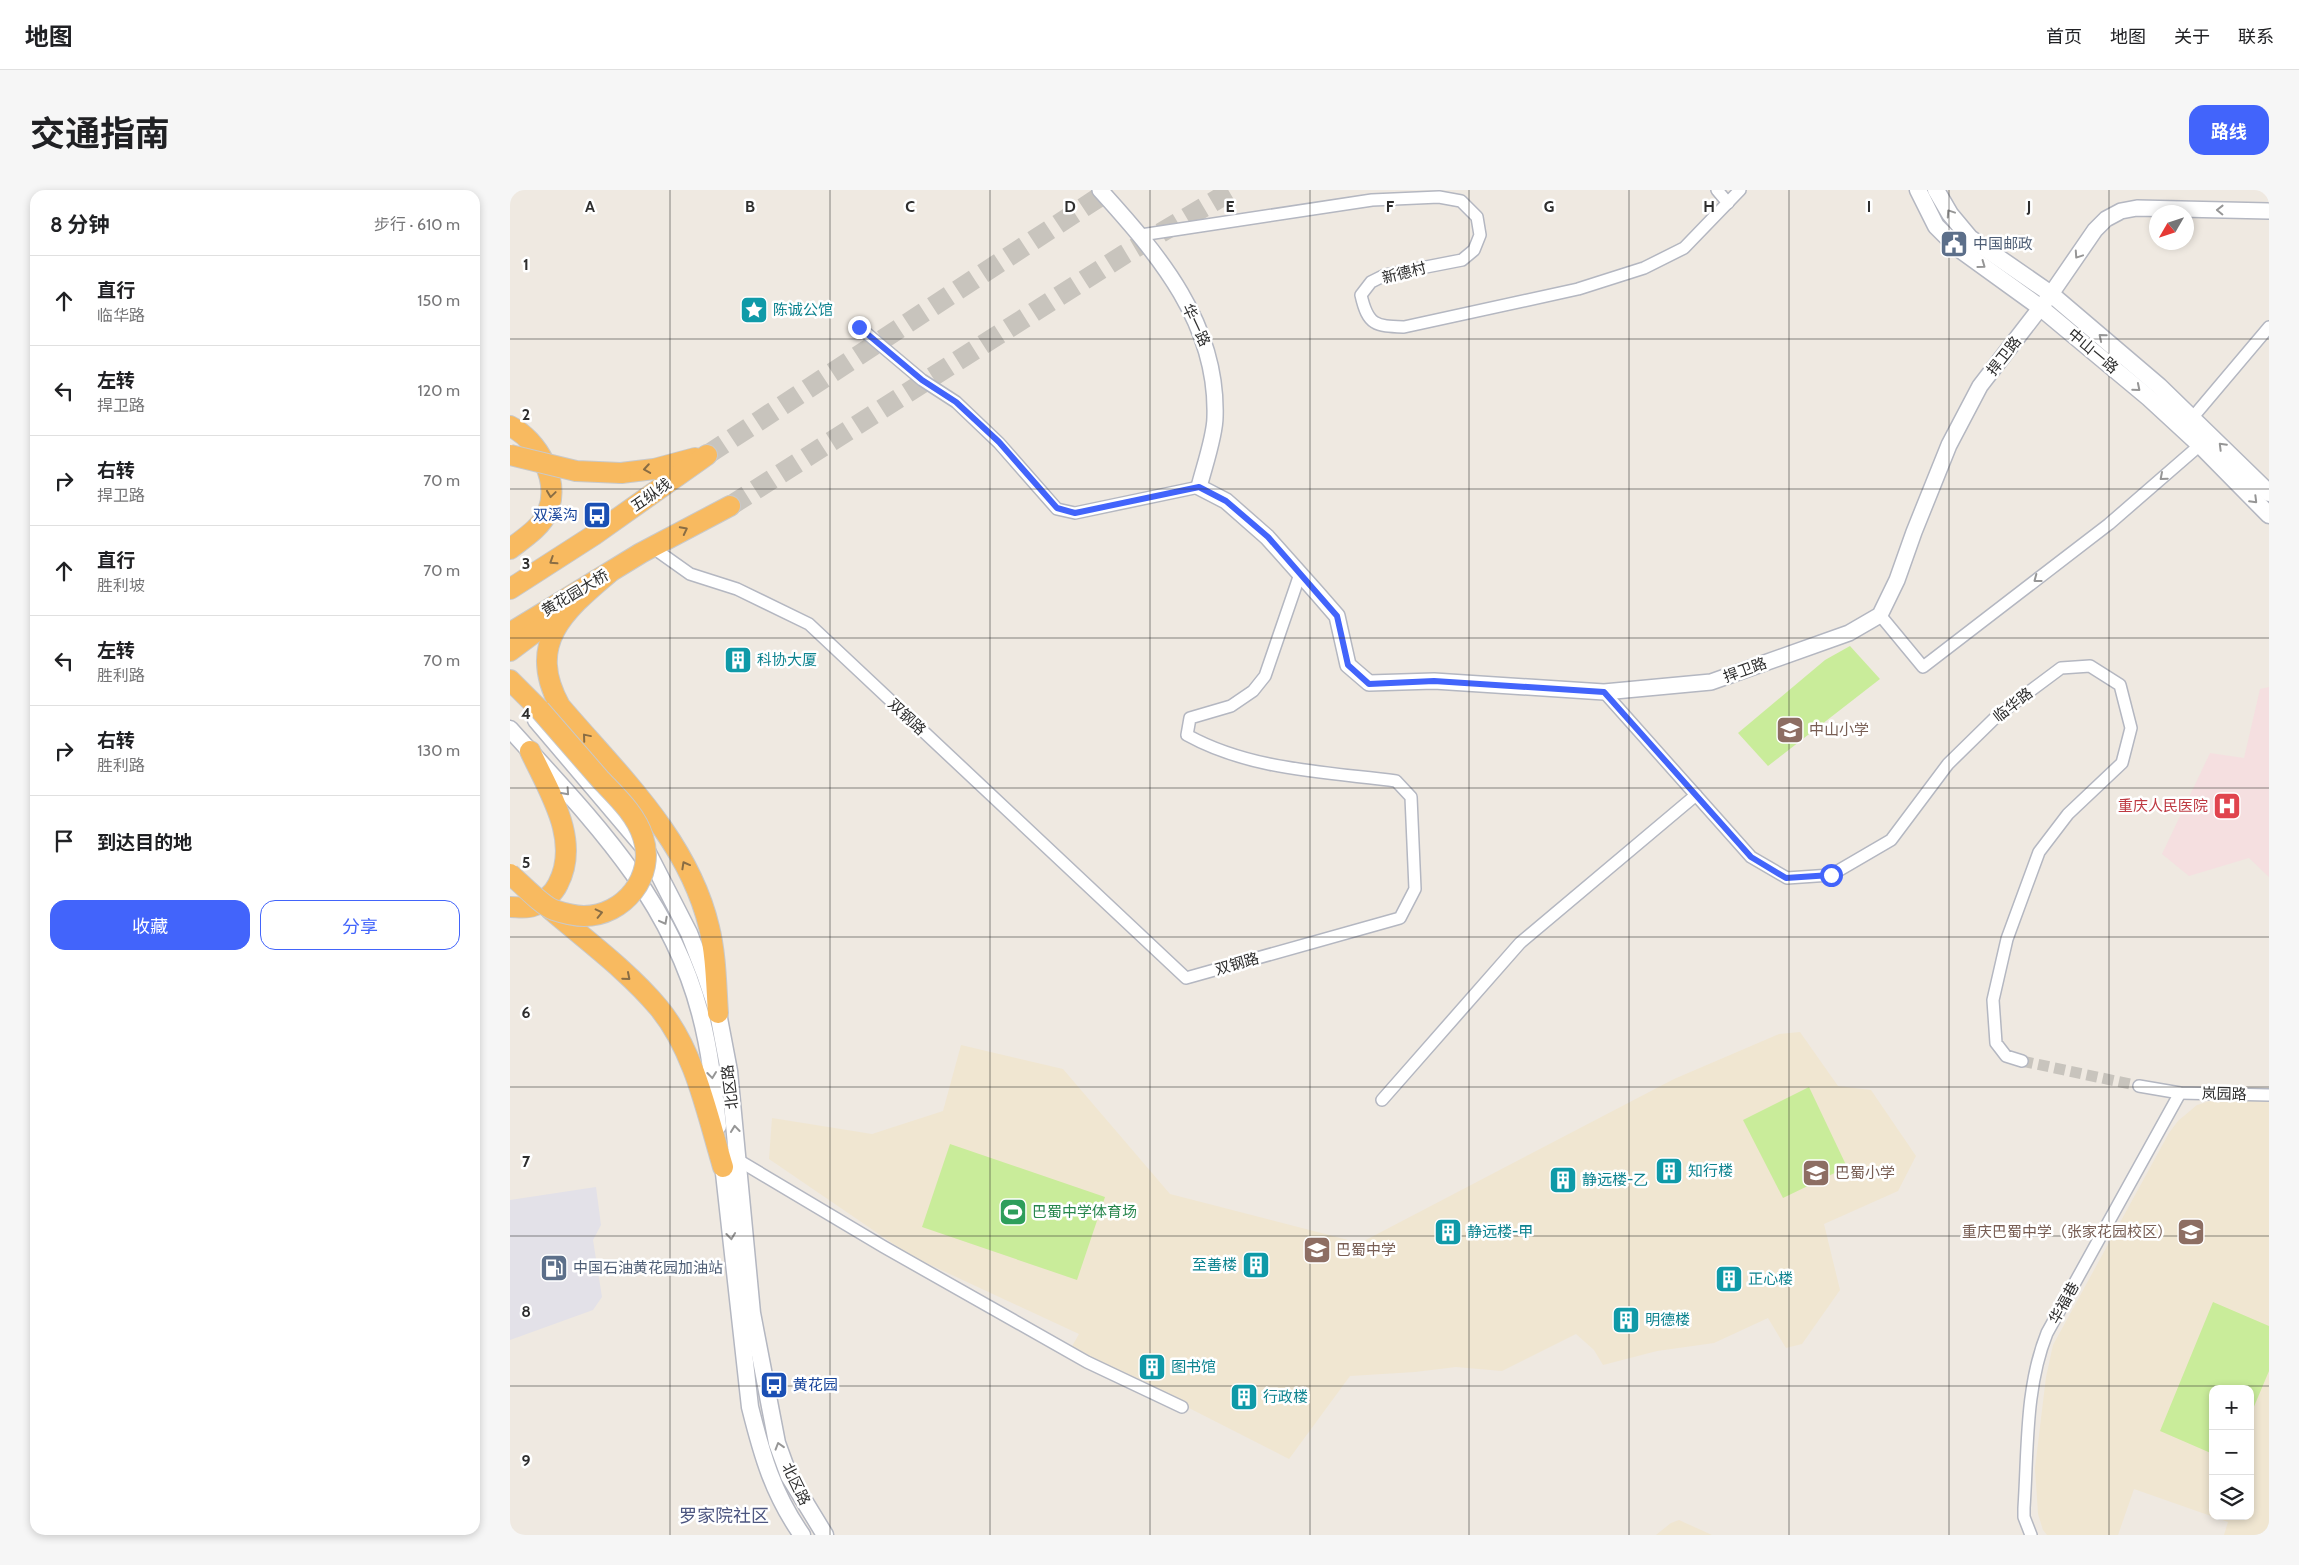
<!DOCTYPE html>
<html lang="zh">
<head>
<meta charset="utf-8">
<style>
	body { margin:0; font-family:Cabin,"Noto Sans SC",sans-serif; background:#f6f6f6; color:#202124 }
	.controls { position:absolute; right:15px; bottom:15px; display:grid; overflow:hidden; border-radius:10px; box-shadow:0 2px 8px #0003 }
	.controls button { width:45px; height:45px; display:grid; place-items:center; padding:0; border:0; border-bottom:1px solid #e0e0e0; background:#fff; color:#202124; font:25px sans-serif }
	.compass { position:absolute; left:1639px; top:15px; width:45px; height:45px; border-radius:50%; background:#fff; box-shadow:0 2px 8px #0003; rotate:231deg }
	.stop { position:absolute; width:15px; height:15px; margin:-11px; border:4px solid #4264fb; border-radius:50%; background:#fff }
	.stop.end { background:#4264fb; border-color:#fff; box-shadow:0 1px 5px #0008 }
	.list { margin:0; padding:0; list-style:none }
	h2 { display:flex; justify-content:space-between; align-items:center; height:65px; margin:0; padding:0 20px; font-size:21px }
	h2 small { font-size:16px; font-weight:400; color:#757577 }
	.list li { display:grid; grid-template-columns:32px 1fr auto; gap:15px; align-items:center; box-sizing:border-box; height:90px; padding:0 20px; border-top:1px solid #e0e0e0 }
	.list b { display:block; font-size:19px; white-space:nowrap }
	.list p { margin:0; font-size:16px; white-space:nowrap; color:#757577 }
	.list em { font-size:16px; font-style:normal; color:#757577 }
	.actions { display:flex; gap:10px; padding:15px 20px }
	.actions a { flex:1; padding:11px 0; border:1px solid #4264fb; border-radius:15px; text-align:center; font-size:18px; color:#4264fb }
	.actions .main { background:#4264fb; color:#fff }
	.icon { flex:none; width:28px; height:28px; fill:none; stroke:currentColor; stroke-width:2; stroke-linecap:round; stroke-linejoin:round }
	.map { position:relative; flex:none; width:1759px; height:1345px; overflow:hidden; border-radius:15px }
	header { display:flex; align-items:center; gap:30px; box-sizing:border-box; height:70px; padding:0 25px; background:#fff; border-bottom:1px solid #e0e0e0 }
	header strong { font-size:24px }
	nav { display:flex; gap:28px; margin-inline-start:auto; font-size:18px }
	.intro { display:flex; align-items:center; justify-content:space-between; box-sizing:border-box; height:120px; padding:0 30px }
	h1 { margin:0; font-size:35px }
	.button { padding:12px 22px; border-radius:15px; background:#4264fb; color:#fff; font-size:18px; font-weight:700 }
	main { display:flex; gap:30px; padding:0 30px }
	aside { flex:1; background:#fff; border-radius:15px; box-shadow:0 2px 8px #0003 }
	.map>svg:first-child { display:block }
	.industrial { fill:#e3e1e8 }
	.education { fill:#f0e6d1; fill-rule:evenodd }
	.medical { fill:#f5dfe0 }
	.pitch { fill:#c9ec9a }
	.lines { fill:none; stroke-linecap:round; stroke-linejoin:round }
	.minor-tunnel { stroke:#c8c4bd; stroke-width:11; stroke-dasharray:11 5.5; stroke-linecap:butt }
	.trunk-tunnel { stroke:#c8c4bd; stroke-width:20; stroke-dasharray:20 10; stroke-linecap:butt }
	.minor-casing { stroke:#b4b7c1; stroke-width:14 }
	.tertiary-casing { stroke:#b4b7c1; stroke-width:18 }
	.secondary-casing { stroke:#b4b7c1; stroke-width:19 }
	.trunk-casing { stroke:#c9c9c9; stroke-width:22 }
	.minor { stroke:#fff; stroke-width:11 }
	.tertiary { stroke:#fff; stroke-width:15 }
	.secondary { stroke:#fff; stroke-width:16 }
	.trunk { stroke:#f8ba60; stroke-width:20 }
	.trunk-bridge-casing { stroke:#c9c9c9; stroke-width:22; stroke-linecap:butt }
	.trunk-bridge { stroke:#f8ba60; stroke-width:20 }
	.oneway { stroke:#969696 }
	.oneway2 { stroke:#896d44 }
	.route { stroke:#4264fb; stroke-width:6 }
	.grid { fill:none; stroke:#2e2e2e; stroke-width:1; stroke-opacity:0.55 }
	.labels { text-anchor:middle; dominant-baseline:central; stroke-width:5; stroke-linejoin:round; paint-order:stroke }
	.service-label { font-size:15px; fill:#4e5e75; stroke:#fff; text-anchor:start }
	.street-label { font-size:15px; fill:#2e2e2e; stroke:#fff }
	.culture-label { font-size:15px; fill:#0d838f; stroke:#fff; text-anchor:start }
	.transit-label { font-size:15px; fill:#164399; stroke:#fff; text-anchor:end }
	.education-label { font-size:15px; fill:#785e54; stroke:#fff; text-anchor:start }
	.health-label { font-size:15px; fill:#be3a42; stroke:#fff; text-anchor:end }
	.leisure-label { font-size:15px; fill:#27864d; stroke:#fff; text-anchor:start }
	.quarter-label { font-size:18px; fill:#4d5680; stroke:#fff }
	.grid-label { font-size:16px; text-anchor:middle; font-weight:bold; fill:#2e2e2e; stroke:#fff; stroke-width:5; stroke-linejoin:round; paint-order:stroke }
</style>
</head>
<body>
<header>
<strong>地图</strong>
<nav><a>首页</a><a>地图</a><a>关于</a><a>联系</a></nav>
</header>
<div class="intro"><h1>交通指南</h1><a class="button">路线</a></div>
<main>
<aside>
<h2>8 分钟<small>步行 · 610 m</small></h2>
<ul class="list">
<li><svg class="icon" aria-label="ahead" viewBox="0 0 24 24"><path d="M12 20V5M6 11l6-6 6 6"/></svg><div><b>直行</b><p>临华路</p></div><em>150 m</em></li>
<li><svg class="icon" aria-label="left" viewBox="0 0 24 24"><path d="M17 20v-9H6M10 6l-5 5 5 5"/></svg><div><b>左转</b><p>捍卫路</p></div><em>120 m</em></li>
<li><svg class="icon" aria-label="right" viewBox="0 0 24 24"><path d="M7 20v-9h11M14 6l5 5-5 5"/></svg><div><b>右转</b><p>捍卫路</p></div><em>70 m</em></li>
<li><svg class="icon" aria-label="ahead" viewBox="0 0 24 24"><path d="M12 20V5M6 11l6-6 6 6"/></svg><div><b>直行</b><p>胜利坡</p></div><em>70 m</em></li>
<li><svg class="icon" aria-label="left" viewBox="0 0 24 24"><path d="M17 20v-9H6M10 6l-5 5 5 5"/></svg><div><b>左转</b><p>胜利路</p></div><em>70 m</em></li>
<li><svg class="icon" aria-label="right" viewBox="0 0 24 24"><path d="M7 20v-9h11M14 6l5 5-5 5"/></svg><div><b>右转</b><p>胜利路</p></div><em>130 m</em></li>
<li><svg class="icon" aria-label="arrive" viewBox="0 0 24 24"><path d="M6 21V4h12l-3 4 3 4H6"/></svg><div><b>到达目的地</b></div></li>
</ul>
<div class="actions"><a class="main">收藏</a><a>分享</a></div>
</aside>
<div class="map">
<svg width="1759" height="1345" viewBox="0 0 1759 1345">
	<rect width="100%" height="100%" fill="#efe9e1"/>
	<path class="industrial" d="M86,997L91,1035L83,1050L92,1107L83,1120L0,1150V1010Z"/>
	<g class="education">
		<path d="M1290,842L1328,896L1361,900L1406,966L1388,1001L1314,1034L1330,1100L1292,1154L1276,1158L1258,1128L1204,1153L1147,1161L1093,1175L1084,1160L1066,1144L992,1181L946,1177L905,1182L840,1186L779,1269L561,1158L569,1144L401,1066L259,969L262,928L362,944L433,921L451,855L553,879L660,1004L850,1053L1164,889L1269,844Z"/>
		<path d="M1710,908L1759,910V1345H1714L1718,1332L1624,1299L1608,1345H1537L1533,1340L1528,1324L1525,1278L1536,1187L1543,1155L1659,943L1668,931L1687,915ZM1703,1199H1740V1326H1703Z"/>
		<path d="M1169,1330L1202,1345H1146L1161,1333Z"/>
	</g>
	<path class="medical" d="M1759,497V687L1739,668L1679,686L1652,664L1700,563L1734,568L1750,499Z"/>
	<g class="pitch">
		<path d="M1340,456L1370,489L1258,576L1228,543L1315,470Z"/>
		<path d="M1299,897L1337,977L1273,1008L1233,930Z"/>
		<path d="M440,954L595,1007L567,1090L412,1037Z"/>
		<path d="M1703,1112L1759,1136V1181L1740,1226V1199H1703V1264L1650,1241Z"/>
	</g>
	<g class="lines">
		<path class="minor-tunnel" d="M1512,871L1629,896"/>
		<g class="trunk-tunnel">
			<path d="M197,265L600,0"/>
			<path d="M220,316L615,64L723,0"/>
		</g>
		<g class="minor-casing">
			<g id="minor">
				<path d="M1207,0L1218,13"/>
				<path d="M631,45L862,10L929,7L951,11L967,27L970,45L964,60L952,70L875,85L861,92L851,105C858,136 866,136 894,137L1068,99L1134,78L1174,58L1230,0"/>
				<path d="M349,137L412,190L446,212L489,253L547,319L565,323L689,297"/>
				<path d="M1683,227L1759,137"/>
				<path d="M142,357L180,384L227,399L299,434L676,788L890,728L905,699L901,607L886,591C816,582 740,580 677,545L680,528L721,516L743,501L755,486L790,384"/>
				<path d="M1370,425L1413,477L1599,334L1690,255"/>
				<path d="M1094,502L1241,667L1277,688L1321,685L1381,650L1438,574L1488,525L1551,478L1580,476L1610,495L1621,538L1612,573L1558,624L1529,662L1497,749L1483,810L1486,853L1496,866L1512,871"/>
				<path d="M1629,896L1670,903L1759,905"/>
				<path d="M872,910L1010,753L1186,605"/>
				<path d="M228,970L374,1057L577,1172L672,1217"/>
				<path d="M1521,1345L1514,1327V1318C1518,1259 1515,1198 1537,1143L1670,903"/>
			</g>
		</g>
		<g class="tertiary-casing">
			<path id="tertiary" d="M590,0C649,65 708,134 705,227C705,246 694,277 689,297L716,311L757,347L807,403L827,426L838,475L859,493L924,491L1094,502L1201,492L1339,443L1370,425L1387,390L1404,342L1439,255L1470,196L1541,104L1585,40L1596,29L1611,21L1627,18L1759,21"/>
		</g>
		<g class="secondary-casing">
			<g id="secondary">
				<path d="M1408,0L1426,36L1448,58L1531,118L1639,208L1690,255L1759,325"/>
				<path d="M1426,0L1440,24L1460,48L1541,104L1649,196L1759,303"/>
				<path d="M26,530L137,661L179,743L195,784L208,823L219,881L242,1123L267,1253L279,1286L315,1345"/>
				<path d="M0,539C79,627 159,705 190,823C200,860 204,898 208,936"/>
				<path d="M212,965L240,1217C252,1265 263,1304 292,1345"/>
			</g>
		</g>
		<g class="trunk-casing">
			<g id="trunk">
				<path d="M0,236C28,250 50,290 38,321C32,337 13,349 0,359"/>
				<path d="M111,283L144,279L185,268"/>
				<path d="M99,383C53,422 16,454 50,516C106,582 178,648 199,737C206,765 206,794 208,823"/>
				<path d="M0,399L84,345L197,265"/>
				<path d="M0,443L131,363L220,316"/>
				<path d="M0,461L32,437"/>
				<path d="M0,490L30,520"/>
				<path d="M0,717C7,717 17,719 23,716C33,713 44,703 48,694C71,650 39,602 20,561"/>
				<path d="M41,720C77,751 118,781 149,818C185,862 197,924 213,977"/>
			</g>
		</g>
		<use href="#minor" class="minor"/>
		<use href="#tertiary" class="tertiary"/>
		<use href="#secondary" class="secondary"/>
		<use href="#trunk" class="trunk"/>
		<g class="trunk-bridge-casing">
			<g id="trunk-bridge">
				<path d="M0,265L66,281L111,283"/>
				<path d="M0,684C11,693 32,716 44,720C53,723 64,726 74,726C114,726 146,686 133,647C126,624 106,606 90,589C70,566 50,543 30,520"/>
			</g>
		</g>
		<use href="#trunk-bridge" class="trunk-bridge"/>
	</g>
	<defs><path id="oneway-chevron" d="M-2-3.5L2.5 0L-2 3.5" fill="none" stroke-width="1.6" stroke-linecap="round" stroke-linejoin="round" transform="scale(1.25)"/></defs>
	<g class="oneway">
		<use href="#oneway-chevron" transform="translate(1710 20) rotate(-179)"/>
		<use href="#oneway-chevron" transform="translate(1440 23) rotate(-124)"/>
		<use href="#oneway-chevron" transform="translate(1568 65) rotate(124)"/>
		<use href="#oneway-chevron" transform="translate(1472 75) rotate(36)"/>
		<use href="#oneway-chevron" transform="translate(1592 147) rotate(-140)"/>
		<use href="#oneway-chevron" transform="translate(1627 198) rotate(40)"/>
		<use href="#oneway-chevron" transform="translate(1712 256) rotate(-135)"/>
		<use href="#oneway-chevron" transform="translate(1653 287) rotate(139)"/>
		<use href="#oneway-chevron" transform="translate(1744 310) rotate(45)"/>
		<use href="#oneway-chevron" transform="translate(1527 389) rotate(143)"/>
		<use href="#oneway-chevron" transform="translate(56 602) rotate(48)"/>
		<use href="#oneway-chevron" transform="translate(154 731) rotate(62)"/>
		<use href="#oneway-chevron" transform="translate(202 885) rotate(83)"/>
		<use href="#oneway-chevron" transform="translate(225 939) rotate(-96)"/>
		<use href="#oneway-chevron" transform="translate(221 1046) rotate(84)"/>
		<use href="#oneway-chevron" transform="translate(269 1256) rotate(-107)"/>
	</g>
	<g class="oneway2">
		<use href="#oneway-chevron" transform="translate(137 279) rotate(171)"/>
		<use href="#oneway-chevron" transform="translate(41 304) rotate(98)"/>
		<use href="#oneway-chevron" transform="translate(174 340) rotate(-27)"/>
		<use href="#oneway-chevron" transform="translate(43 371) rotate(147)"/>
		<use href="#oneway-chevron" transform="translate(76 547) rotate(-130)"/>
		<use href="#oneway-chevron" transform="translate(175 675) rotate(-119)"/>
		<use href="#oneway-chevron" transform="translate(89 723) rotate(-13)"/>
		<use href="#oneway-chevron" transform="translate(117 787) rotate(41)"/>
	</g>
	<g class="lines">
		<path class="route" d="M349,137L412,190L446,212L489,252L547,318L565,323L689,297L716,311L758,347L827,426L838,475L859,494L924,491L1094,502L1241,667L1276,688L1321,685"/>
	</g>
	<path class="grid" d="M160,0V1345M320,0V1345M480,0V1345M640,0V1345M800,0V1345M959,0V1345M1119,0V1345M1279,0V1345M1439,0V1345M1599,0V1345M0,149H1759M0,299H1759M0,448H1759M0,598H1759M0,747H1759M0,897H1759M0,1046H1759M0,1196H1759"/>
	<defs>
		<g id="civic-square" transform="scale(1.4375)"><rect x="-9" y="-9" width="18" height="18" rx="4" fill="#5c6f8a" stroke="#fff"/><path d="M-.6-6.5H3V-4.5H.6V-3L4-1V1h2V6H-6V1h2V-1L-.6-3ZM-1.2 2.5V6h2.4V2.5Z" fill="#fff"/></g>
		<g id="sight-square" transform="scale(1.4375)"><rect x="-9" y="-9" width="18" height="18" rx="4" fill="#0f9aa8" stroke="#fff"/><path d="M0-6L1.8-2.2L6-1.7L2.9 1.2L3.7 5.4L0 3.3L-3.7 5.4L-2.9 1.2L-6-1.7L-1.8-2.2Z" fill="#fff"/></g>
		<g id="bus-square" transform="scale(1.4375)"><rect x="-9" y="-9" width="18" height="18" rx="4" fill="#1a4fb4" stroke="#fff"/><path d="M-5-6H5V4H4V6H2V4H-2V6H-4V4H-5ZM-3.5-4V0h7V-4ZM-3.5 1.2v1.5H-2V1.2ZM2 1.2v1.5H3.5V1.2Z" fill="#fff"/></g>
		<g id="building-square" transform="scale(1.4375)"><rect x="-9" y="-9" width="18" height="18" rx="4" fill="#0f9aa8" stroke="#fff"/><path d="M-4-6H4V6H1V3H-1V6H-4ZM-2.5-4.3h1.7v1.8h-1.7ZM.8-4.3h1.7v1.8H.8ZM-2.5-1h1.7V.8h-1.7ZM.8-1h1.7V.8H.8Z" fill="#fff"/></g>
		<g id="school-square" transform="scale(1.4375)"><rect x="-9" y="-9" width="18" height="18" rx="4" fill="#8d6e63" stroke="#fff"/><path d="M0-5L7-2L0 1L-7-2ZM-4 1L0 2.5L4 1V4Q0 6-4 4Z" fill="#fff"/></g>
		<g id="hospital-square" transform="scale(1.4375)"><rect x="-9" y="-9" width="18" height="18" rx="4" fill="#e0444e" stroke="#fff"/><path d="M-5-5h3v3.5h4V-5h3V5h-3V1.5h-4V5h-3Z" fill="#fff"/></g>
		<g id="stadium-square" transform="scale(1.4375)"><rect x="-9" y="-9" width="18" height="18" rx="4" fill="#2e9e5b" stroke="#fff"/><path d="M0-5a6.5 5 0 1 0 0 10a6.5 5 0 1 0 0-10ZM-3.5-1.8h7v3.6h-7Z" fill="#fff"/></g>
		<g id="fuel-square" transform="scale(1.4375)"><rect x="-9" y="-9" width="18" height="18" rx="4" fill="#5c6f8a" stroke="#fff"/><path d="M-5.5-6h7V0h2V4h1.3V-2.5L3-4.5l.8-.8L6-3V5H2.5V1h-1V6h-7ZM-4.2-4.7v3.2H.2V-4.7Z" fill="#fff"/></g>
	</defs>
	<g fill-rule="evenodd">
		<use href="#civic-square" x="1444" y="54"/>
		<use href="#sight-square" x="244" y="120"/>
		<use href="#bus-square" x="87" y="325"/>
		<use href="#building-square" x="228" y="470"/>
		<use href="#school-square" x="1280" y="540"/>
		<use href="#hospital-square" x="1717" y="616"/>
		<use href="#building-square" x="1159" y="981"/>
		<use href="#school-square" x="1306" y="983"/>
		<use href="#building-square" x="1053" y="990"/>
		<use href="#stadium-square" x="503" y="1022"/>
		<use href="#building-square" x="938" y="1042"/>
		<use href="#school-square" x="1681" y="1042"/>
		<use href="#school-square" x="807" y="1060"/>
		<use href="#building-square" x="746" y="1075"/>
		<use href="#fuel-square" x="44" y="1078"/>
		<use href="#building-square" x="1219" y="1089"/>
		<use href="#building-square" x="1116" y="1130"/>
		<use href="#building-square" x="642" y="1177"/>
		<use href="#bus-square" x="264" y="1195"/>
		<use href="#building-square" x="734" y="1207"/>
	</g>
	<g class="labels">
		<g class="service-label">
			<text x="1463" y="54">中国邮政</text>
			<text x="63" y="1078">中国石油黄花园加油站</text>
		</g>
		<g class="street-label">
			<text transform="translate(894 83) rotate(-14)">新德村</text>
			<text transform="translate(686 135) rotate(65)">华一路</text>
			<text transform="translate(1583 161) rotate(40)">中山一路</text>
			<text transform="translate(1494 166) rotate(-52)">捍卫路</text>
			<text transform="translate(141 305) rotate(-35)">五纵线</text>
			<text transform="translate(65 403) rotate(-31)">黄花园大桥</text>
			<text transform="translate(1235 480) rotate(-20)">捍卫路</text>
			<text transform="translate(1503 515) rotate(-38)">临华路</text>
			<text transform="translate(397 527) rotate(43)">双钢路</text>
			<text transform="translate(727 774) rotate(-16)">双钢路</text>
			<text transform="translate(220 897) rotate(-97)">北区路</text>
			<text transform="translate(1714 904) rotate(1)">岚园路</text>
			<text transform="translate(1554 1113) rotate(-61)">华福巷</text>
			<text transform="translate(286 1294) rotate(64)">北区路</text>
		</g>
		<g class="culture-label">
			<text x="263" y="120">陈诚公馆</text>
			<text x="247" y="470">科协大厦</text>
			<text x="1178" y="981">知行楼</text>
			<text x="1072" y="990">静远楼-乙</text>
			<text x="957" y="1042">静远楼-甲</text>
			<text x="727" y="1075" text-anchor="end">至善楼</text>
			<text x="1238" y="1089">正心楼</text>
			<text x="1135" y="1130">明德楼</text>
			<text x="661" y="1177">图书馆</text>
			<text x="753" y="1207">行政楼</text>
		</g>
		<g class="transit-label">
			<text x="68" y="325">双溪沟</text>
			<text x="283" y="1195" text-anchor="start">黄花园</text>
		</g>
		<g class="education-label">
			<text x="1299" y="540">中山小学</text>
			<text x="1325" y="983">巴蜀小学</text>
			<text x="1662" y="1042" text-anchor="end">重庆巴蜀中学（张家花园校区）</text>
			<text x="826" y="1060">巴蜀中学</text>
		</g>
		<g class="health-label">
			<text x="1698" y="616">重庆人民医院</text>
		</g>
		<g class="leisure-label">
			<text x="522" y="1022">巴蜀中学体育场</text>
		</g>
		<g class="quarter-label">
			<text x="214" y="1326">罗家院社区</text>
		</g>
	</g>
	<g class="grid-label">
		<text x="80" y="22">A</text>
		<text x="240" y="22">B</text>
		<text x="400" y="22">C</text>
		<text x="560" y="22">D</text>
		<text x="720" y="22">E</text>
		<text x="880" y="22">F</text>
		<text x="1039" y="22">G</text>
		<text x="1199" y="22">H</text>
		<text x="1359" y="22">I</text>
		<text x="1519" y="22">J</text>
		<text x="16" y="80">1</text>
		<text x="16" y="230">2</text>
		<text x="16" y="379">3</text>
		<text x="16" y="529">4</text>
		<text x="16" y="678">5</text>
		<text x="16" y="828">6</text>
		<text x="16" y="977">7</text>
		<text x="16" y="1127">8</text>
		<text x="16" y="1276">9</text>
	</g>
</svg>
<div class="controls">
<button>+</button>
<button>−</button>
<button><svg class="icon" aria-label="layers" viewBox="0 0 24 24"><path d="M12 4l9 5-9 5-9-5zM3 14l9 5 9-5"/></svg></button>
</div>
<svg class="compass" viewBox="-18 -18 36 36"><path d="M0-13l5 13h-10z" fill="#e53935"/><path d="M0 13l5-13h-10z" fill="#757577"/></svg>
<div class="stop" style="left:1321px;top:685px"></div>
<div class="stop end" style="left:349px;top:137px"></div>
</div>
</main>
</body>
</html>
